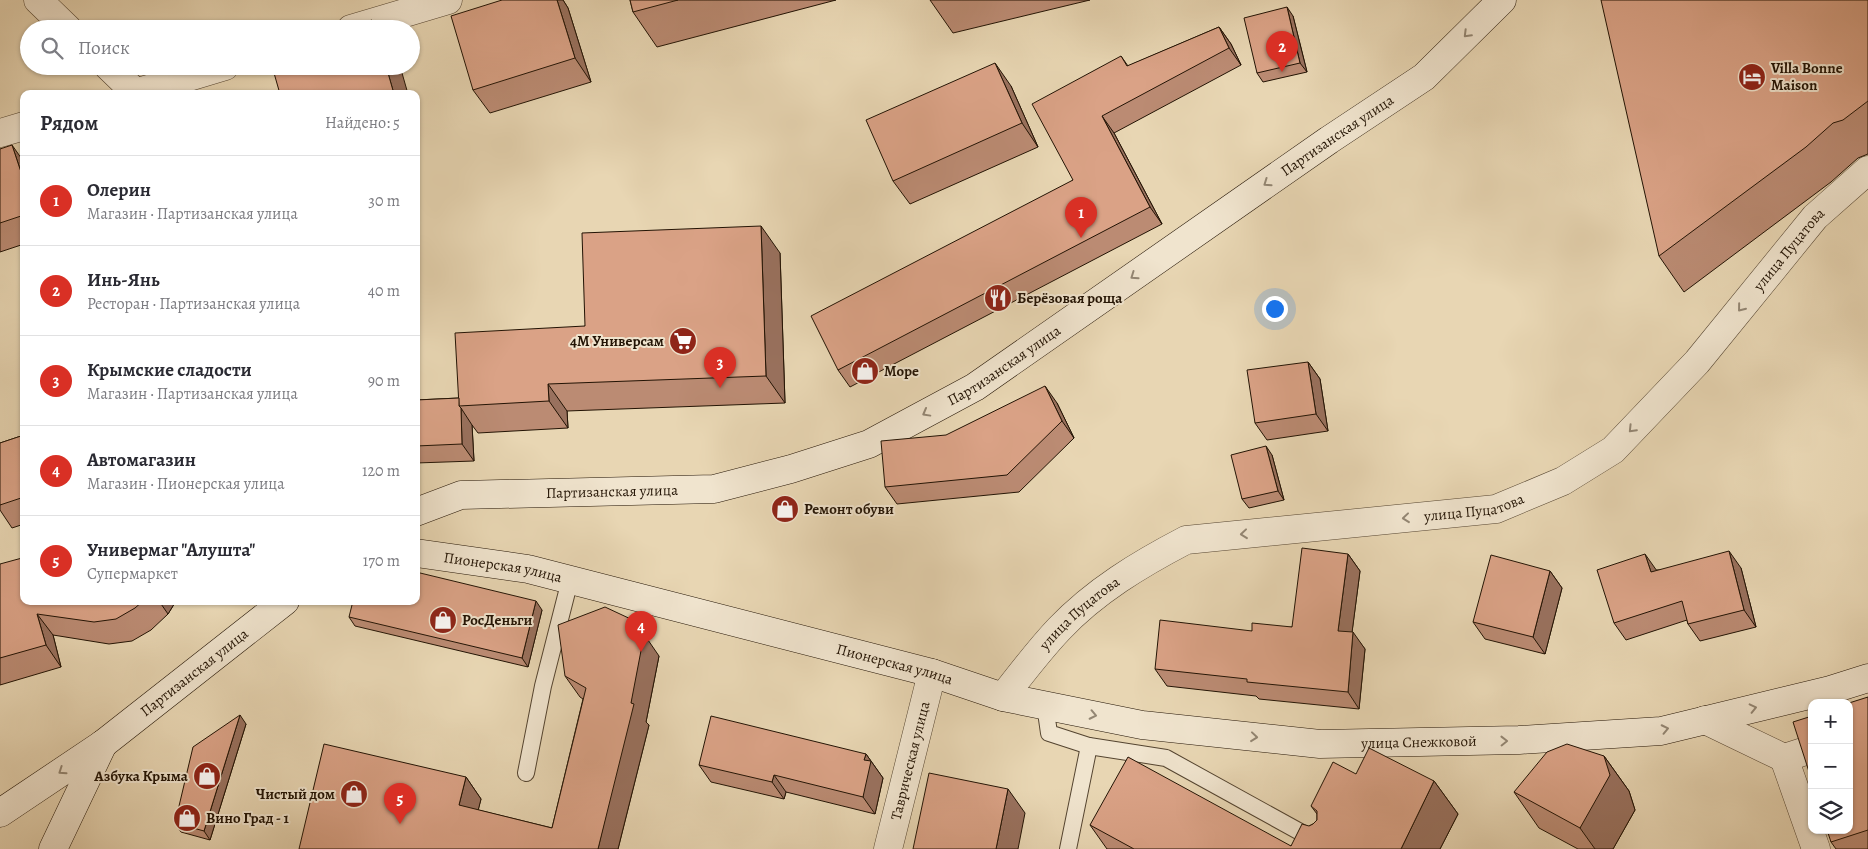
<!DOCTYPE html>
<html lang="ru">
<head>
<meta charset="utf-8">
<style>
	body { margin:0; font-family:Alegreya,serif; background:#f7f7f7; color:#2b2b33 }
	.controls { position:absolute; right:15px; bottom:15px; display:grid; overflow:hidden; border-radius:10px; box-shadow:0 1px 4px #0004 }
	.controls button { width:45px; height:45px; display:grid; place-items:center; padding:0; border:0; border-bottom:1px solid #e1e1e2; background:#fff; color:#2b2b33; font:25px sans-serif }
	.you { position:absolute; left:1274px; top:308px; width:18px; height:18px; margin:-12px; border:4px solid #fff; border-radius:50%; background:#1a73e8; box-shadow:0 0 0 8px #1a73e833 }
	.badge { display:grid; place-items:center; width:32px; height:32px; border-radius:50%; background:#d93025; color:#fff; font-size:16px; font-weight:700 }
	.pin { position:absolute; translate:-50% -41px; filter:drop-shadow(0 1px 2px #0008) }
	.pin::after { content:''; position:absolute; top:26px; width:18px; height:15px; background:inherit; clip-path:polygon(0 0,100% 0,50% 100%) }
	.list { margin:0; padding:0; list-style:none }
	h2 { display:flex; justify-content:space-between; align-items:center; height:65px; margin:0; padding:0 20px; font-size:21px }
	h2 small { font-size:16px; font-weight:400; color:#7c7c81 }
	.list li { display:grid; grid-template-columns:32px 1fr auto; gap:15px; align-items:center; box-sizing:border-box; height:90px; padding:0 20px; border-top:1px solid #e1e1e2 }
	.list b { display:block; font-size:19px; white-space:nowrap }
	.list p { margin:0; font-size:16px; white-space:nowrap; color:#7c7c81 }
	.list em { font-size:16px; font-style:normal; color:#7c7c81 }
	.icon { flex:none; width:28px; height:28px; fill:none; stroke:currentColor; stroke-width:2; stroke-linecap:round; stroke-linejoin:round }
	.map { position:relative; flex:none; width:1868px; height:849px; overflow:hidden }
	.search { position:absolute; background:#fff; box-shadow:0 1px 4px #0004; left:20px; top:20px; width:400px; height:55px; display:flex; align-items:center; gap:12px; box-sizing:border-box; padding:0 18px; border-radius:28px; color:#7c7c81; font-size:19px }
	.panel { position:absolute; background:#fff; box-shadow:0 1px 4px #0004; left:20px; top:90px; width:400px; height:515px; border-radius:10px }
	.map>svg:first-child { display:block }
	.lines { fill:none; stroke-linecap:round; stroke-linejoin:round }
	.lane-casing { stroke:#544430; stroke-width:18 }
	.street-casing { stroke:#544430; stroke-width:29 }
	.secondary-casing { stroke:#221304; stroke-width:29 }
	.lane { stroke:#f0e4ce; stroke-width:16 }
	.street { stroke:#f0e4ce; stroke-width:28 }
	.secondary { stroke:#f0e4ce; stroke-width:28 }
	.wall { fill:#bb8b73; stroke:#221304 }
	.shaded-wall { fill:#99715e; stroke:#221304 }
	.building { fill:#daa286; stroke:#221304 }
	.oneway { stroke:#938673 }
	.labels { text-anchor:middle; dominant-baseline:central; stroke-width:4; stroke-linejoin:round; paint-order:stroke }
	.poi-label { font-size:15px; font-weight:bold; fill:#221304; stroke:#f0e4ce; text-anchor:start }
	.street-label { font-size:15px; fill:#221304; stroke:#f0e4ce }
</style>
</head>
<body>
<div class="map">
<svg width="1868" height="849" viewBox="0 0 1868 849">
	<rect width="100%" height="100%" fill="#e8d6b3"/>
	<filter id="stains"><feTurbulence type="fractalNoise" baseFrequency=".004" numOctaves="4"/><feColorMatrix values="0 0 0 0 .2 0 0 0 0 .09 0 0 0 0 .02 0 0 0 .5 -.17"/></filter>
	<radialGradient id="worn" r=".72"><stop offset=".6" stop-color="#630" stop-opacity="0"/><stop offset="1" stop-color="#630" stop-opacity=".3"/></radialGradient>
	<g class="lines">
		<g class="lane-casing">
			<g id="lane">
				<path d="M1045,705L1049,733L1089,746L1166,758L1331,849"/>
				<path d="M526,773L543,686L570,580"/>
				<path d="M1068,849L1089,746"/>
			</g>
		</g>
		<g class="street-casing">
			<g id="street">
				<path d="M38,0L68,29"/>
				<path d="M351,29L448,0"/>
				<path d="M108,66L136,93"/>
				<path d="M132,94L225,66"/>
				<path d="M0,133L24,126"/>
				<path id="s1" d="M1003,697C1021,674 1039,650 1059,629C1095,591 1140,564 1186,540L1496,509L1563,481L1613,450L1697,362L1815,217L1868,170"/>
				<path d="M1705,720L1784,758"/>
				<path d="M1812,749L1784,758L1816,849"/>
				<path id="s2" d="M888,849L932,673"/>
			</g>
		</g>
		<g class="secondary-casing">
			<g id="secondary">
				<path id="s3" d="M416,512L461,495L714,489L791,469L869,444L975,387L1329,140L1424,77L1502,0"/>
				<path id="s4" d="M416,553L528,569L932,673L1003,697L1142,725L1320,744L1519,740L1661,731L1830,690L1868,678"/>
				<path id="s5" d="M0,813L103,744L285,601"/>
				<path d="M53,849L103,744"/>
			</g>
		</g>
		<use href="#lane" class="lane"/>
		<use href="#street" class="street"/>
		<use href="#secondary" class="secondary"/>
	</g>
	<g class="wall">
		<path d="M502,0H563L568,8L591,82L490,113L473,90Z"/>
		<path d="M630,0H836L657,47L633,12Z"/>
		<path d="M930,0H1090L953,33Z"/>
		<path d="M1868,0V154L1858,158L1831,182L1684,292L1659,256Z"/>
		<path d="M1293,16L1307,72L1263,82L1257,73Z"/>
		<path d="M1219,27L1231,44L1241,65L1114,133L1162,224L850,387L838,370L1073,180L1121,56L1128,66Z"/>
		<path d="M1011,86L1038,147L910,204L893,181Z"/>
		<path d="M416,121L419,132L416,133Z"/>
		<path d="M0,149L24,162V244L0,252Z"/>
		<path d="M780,253L785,403L567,411L568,428L478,433L472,425L474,461L416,463V400L459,398L585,326Z"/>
		<path d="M1308,362L1320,379L1328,431L1267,440L1255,423Z"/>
		<path d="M1057,403L1074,438L1019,492L897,504L885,487Z"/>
		<path d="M24,435V524L12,528L0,510V443Z"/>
		<path d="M1272,455L1284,500L1249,508L1242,499Z"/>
		<path d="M1348,554L1360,571L1352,632L1365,649L1359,709L1259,699L1256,696L1167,686L1155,669L1252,631L1292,627Z"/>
		<path d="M0,564L24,601H176L168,614L151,630L132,641L109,644L53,635L61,667L0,685Z"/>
		<path d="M1741,568L1756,627L1700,641L1688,624L1687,620L1626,640L1614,623L1656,570Z"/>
		<path d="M1550,571L1562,588L1545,654L1485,639L1473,622Z"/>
		<path d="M542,610L528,667L355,626L349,617Z"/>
		<path d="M659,656L646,722L649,725L618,849H299L466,777L481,799L478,810L552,828L583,699L580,697L565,676Z"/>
		<path d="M1868,697V849H1836L1831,842Z"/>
		<path d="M246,724L210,840L181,832L175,823Z"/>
		<path d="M866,754L883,778L875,814L786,792L784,799L711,782L699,765Z"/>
		<path d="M1604,756L1629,791L1635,810L1613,849H1578L1539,828L1514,792Z"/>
		<path d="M1356,774L1434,781L1458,814L1440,849H1107L1090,825L1291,846L1309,826L1313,824L1317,820V814L1311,806Z"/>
	</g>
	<g class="shaded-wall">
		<path d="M557,0H563L568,8L591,82L575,58Z"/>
		<path d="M1287,7L1293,16L1307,72L1300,63Z"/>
		<path d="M372,20L378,29H375Z"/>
		<path d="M1219,27L1231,44L1241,65L1229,48Z"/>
		<path d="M995,63L1011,86L1038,147L1022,123Z"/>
		<path d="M386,66H400L408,94H394Z"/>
		<path d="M1102,116L1114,133L1162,224L1150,207Z"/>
		<path d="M416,121L419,132L416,127Z"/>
		<path d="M12,145L24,162V181Z"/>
		<path d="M761,226L780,253L785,403L766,376Z"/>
		<path d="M1308,362L1320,379L1328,431L1316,414Z"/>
		<path d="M548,384L567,411L568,428L549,401Z"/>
		<path d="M1045,386L1057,403L1074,438L1062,421Z"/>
		<path d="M461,408L472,425L474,461L462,444Z"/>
		<path d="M1266,446L1272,455L1284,500L1278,491Z"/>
		<path d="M1729,551L1741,568L1756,627L1744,610Z"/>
		<path d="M1348,554L1360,571L1350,648L1338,631Z"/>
		<path d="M1645,554L1657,571L1651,572Z"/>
		<path d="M1550,571L1562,588L1545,654L1533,637Z"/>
		<path d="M159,601H176L168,614Z"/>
		<path d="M536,601L542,610L528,667L522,658Z"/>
		<path d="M37,614L53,635L61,667L46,645Z"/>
		<path d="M635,621L659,656L646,722L649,725L618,849H598L631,703Z"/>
		<path d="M1353,632L1365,649L1359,709L1348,692Z"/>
		<path d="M240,715L246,724L210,840L204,831Z"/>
		<path d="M866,754L883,778L875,814L863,797L864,760Z"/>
		<path d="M1604,756L1629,791L1635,810L1613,849H1595L1580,828Z"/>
		<path d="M774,775L786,792L784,799L772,782Z"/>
		<path d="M466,777L481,799L474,827L459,805Z"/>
		<path d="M1434,781L1458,814L1440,849H1401Z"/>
		<path d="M1008,789L1025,813L1018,849H996Z"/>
	</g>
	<g class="building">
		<path d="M502,0H557L575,58L473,90L451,16Z"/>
		<path d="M630,0H678L633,12Z"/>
		<path d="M1601,0H1868V101L1843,120L1833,123L1806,147L1659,256Z"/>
		<path d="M1287,7L1300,63L1257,73L1244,18Z"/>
		<path d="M372,20L375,29H342Z"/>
		<path d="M1219,27L1229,48L1102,116L1150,207L838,370L811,316L1073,180L1032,104L1121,56L1127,66Z"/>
		<path d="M995,63L1022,123L893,181L866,120Z"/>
		<path d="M272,66H386L394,94H280Z"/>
		<path d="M12,145L24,181V215L0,223V149Z"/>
		<path d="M761,226L766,376L548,384L549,401L459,406L455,333L585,326L582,233Z"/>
		<path d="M1308,362L1316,414L1255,423L1247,370Z"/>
		<path d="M1045,386L1062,421L1007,475L885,487L881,441L946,435Z"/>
		<path d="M459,398V406L461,408L462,444L416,446V400Z"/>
		<path d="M24,435V497L0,505V443Z"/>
		<path d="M1266,446L1278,491L1242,499L1231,455Z"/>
		<path d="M1302,548L1348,554L1338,631L1353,632L1348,692L1247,682V679L1155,669L1160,620L1252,631V623L1292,627Z"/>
		<path d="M1729,551L1744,610L1688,624L1682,601L1614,623L1597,570L1645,554L1651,572Z"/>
		<path d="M1491,555L1550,571L1533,637L1473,622Z"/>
		<path d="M22,558L24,564V601H143L135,608L116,619L94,622L37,614L46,645L0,658V564Z"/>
		<path d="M416,572L536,601L522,658L349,617L353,601H416Z"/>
		<path d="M605,607L635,621L644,635L631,703L634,704L598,849H299L324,744L466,777L459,805L552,828L586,688L565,676L558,625Z"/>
		<path d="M1868,697V830L1831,842L1827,830H1849V703Z"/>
		<path d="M240,715L204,831L175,823L193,747Z"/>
		<path d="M711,716L866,754L864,760L871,761L863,797L774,775L772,782L699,765Z"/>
		<path d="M1812,716V781L1793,722Z"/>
		<path d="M1567,744L1604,756L1610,775L1580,828L1514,792L1547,752Z"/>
		<path d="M1369,748L1434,781L1401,849H1134L1090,825L1128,757L1291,846L1302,824L1309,826L1313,824L1317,820V811L1311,806L1333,762L1356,774Z"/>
		<path d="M929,773L1008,789L996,849H913Z"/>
	</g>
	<defs><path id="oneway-chevron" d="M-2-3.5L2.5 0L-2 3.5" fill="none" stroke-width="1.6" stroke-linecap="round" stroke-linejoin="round" transform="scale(1.25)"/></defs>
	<g class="oneway">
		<use href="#oneway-chevron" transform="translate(1467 34) rotate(135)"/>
		<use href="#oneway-chevron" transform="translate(1267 183) rotate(145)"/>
		<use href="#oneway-chevron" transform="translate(1134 276) rotate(145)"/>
		<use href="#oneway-chevron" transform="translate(1741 308) rotate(129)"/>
		<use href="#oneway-chevron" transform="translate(926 413) rotate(151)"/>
		<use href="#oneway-chevron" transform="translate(1632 429) rotate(134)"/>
		<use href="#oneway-chevron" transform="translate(1406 518) rotate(174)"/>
		<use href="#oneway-chevron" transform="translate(1244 534) rotate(174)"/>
		<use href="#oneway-chevron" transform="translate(1753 708) rotate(-13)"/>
		<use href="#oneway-chevron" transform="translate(1093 715) rotate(12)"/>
		<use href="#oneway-chevron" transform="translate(1665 729) rotate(-12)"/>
		<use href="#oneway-chevron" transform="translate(1254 737) rotate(6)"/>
		<use href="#oneway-chevron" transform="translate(1504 741) rotate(-1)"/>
		<use href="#oneway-chevron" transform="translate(62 771) rotate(146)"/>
	</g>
	<defs>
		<g id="hotel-disc" transform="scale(1.4375)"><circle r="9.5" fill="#8f2418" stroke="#f0e4ce"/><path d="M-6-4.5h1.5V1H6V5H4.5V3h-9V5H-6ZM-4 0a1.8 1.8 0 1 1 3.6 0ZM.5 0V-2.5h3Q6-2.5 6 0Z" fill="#fff"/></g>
		<g id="restaurant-disc" transform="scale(1.4375)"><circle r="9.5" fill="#8f2418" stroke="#f0e4ce"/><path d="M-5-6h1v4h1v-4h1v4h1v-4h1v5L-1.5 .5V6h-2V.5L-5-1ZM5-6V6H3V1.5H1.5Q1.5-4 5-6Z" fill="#fff"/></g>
		<g id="supermarket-disc" transform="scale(1.4375)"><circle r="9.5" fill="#8f2418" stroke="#f0e4ce"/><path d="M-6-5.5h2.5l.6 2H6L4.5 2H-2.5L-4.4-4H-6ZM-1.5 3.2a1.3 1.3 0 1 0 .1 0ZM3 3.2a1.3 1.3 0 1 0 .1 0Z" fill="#fff"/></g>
		<g id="shop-disc" transform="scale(1.4375)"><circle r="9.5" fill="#8f2418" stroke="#f0e4ce"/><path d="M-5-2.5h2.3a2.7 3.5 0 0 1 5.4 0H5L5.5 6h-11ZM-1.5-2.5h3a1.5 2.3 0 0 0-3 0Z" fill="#fff"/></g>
	</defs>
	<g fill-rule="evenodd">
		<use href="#hotel-disc" x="1752" y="77"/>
		<use href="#restaurant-disc" x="998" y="298"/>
		<use href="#supermarket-disc" x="683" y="341"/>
		<use href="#shop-disc" x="865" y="371"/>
		<use href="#shop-disc" x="785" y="509"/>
		<use href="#shop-disc" x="443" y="620"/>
		<use href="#shop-disc" x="207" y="776"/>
		<use href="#shop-disc" x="354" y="794"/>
		<use href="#shop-disc" x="187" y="818"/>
	</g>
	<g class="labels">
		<g class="poi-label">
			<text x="1771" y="68">Villa Bonne<tspan x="1771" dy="17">Maison</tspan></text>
			<text x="1017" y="298">Берёзовая роща</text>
			<text x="664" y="341" text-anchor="end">4М Универсам</text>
			<text x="884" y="371">Море</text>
			<text x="804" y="509">Ремонт обуви</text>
			<text x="462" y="620">РосДеньги</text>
			<text x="188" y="776" text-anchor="end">Азбука Крыма</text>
			<text x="335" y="794" text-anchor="end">Чистый дом</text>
			<text x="206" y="818">Вино Град - 1</text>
		</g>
		<g class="street-label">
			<text stroke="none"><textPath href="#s3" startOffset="1024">Партизанская улица</textPath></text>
			<text stroke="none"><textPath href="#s1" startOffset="954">улица Пуцатова</textPath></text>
			<text stroke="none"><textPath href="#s3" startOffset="619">Партизанская улица</textPath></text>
			<text stroke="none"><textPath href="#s3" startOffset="199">Партизанская улица</textPath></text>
			<text stroke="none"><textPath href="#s1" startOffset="534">улица Пуцатова</textPath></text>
			<text stroke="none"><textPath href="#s4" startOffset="88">Пионерская улица</textPath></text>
			<text stroke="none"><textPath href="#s1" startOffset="114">улица Пуцатова</textPath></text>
			<text stroke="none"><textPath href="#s4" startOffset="492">Пионерская улица</textPath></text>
			<text stroke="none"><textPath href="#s5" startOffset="240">Партизанская улица</textPath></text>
			<text stroke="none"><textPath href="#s4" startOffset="1025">улица Снежковой</textPath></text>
			<text stroke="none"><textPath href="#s2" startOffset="91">Таврическая улица</textPath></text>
		</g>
	</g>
	<rect width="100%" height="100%" filter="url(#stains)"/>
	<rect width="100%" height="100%" fill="url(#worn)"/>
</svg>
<div class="controls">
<button>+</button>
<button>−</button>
<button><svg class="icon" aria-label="layers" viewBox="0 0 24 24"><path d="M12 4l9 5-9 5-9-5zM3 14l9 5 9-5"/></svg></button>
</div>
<div class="you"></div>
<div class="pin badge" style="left:1081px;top:238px">1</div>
<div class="pin badge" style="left:1282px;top:72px">2</div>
<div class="pin badge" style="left:720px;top:388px">3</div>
<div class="pin badge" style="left:641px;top:652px">4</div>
<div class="pin badge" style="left:400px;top:824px">5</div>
<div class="search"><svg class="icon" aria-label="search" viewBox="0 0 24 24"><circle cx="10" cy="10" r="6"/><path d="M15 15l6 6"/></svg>Поиск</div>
<section class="panel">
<h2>Рядом<small>Найдено: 5</small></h2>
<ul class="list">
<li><span class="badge">1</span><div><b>Олерин</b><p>Магазин · Партизанская улица</p></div><em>30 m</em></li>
<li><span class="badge">2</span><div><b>Инь-Янь</b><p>Ресторан · Партизанская улица</p></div><em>40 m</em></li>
<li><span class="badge">3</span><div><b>Крымские сладости</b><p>Магазин · Партизанская улица</p></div><em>90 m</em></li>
<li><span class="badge">4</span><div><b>Автомагазин</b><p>Магазин · Пионерская улица</p></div><em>120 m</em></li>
<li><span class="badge">5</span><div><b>Универмаг &quot;Алушта&quot;</b><p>Супермаркет</p></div><em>170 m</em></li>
</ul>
</section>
</div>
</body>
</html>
